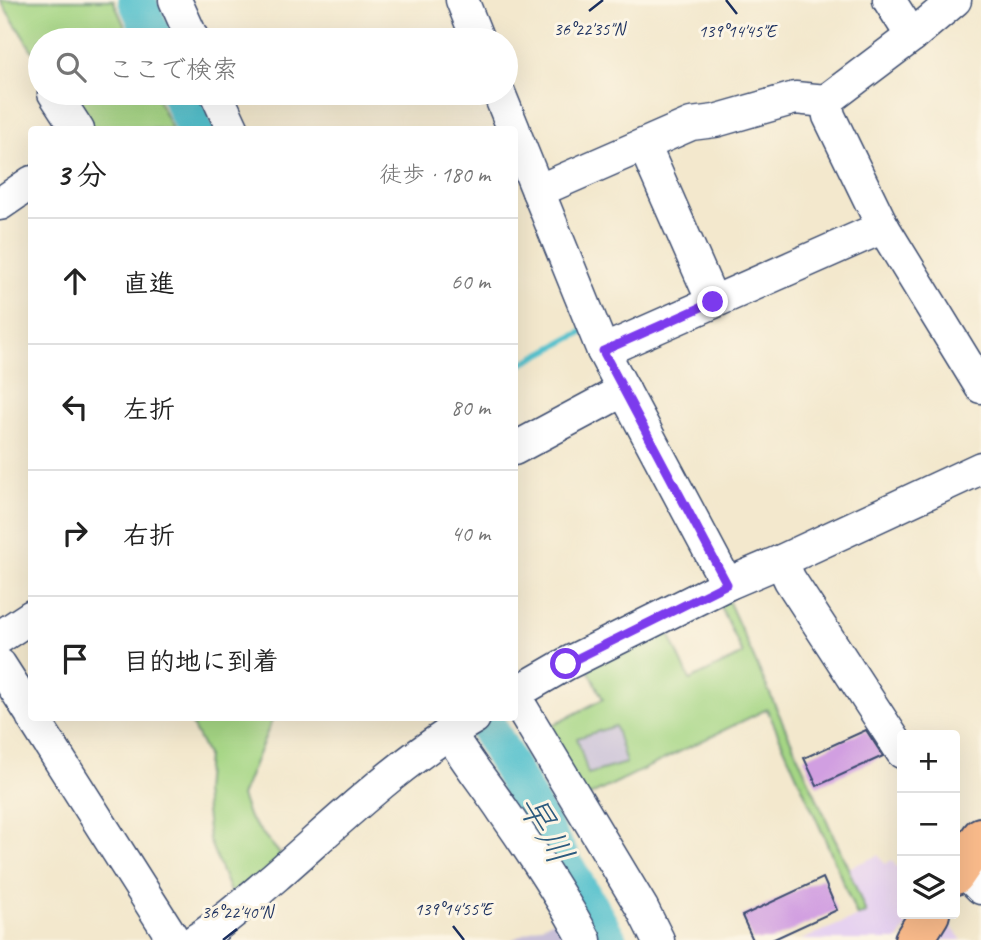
<!DOCTYPE html>
<html lang="ja">
<head>
<meta charset="utf-8">
<style>
	body { margin:0; font-family:Caveat,"Klee One",sans-serif; background:#f2f2f2; color:#222 }
	.controls { position:absolute; right:21px; bottom:21px; display:grid; overflow:hidden; border-radius:7px; box-shadow:0 7px 28px #0002 }
	.controls button { width:63px; height:63px; display:grid; place-items:center; padding:0; border:0; border-bottom:2px solid #e0e0e0; background:#fff; color:#222; font:35px sans-serif }
	.stop { position:absolute; width:21px; height:21px; margin:-16px; border:5px solid #7c3aed; border-radius:50%; background:#fff }
	.stop.end { background:#7c3aed; border-color:#fff; box-shadow:0 2px 7px #0008 }
	.list { margin:0; padding:0; list-style:none }
	h2 { display:flex; justify-content:space-between; align-items:center; height:91px; margin:0; padding:0 28px; font-size:30px }
	h2 small { font-size:23px; font-weight:400; color:#767676 }
	.list li { display:grid; grid-template-columns:46px 1fr auto; gap:21px; align-items:center; box-sizing:border-box; height:126px; padding:0 28px; border-top:2px solid #e0e0e0 }
	.list b { display:block; font-size:26px; white-space:nowrap }
	.list em { font-size:23px; font-style:normal; color:#767676 }
	.icon { flex:none; width:38px; height:38px; fill:none; stroke:currentColor; stroke-width:2; stroke-linecap:round; stroke-linejoin:round }
	.map { position:relative; flex:none; width:981px; height:940px; overflow:hidden }
	.search { position:absolute; background:#fff; box-shadow:0 7px 28px #0002; left:28px; top:28px; width:490px; height:77px; display:flex; align-items:center; gap:18px; box-sizing:border-box; padding:0 24px; border-radius:38px; color:#767676; font-size:26px }
	.panel { position:absolute; background:#fff; box-shadow:0 7px 28px #0002; left:28px; top:126px; width:490px; height:595px; border-radius:7px }
	.map>svg:first-child { display:block }
	.built { fill:#e6d2f0 }
	.industrial { fill:#c8bfd8 }
	.green { fill:#a5d684; stroke:#608271; stroke-width:2; fill-rule:evenodd }
	.lines { fill:none; stroke-linecap:round; stroke-linejoin:round }
	.stream { stroke:#54c1cd; stroke-width:6 }
	.river { stroke:#54c1cd; stroke-width:38 }
	.building { fill:#d19fe1 }
	.minor-casing { stroke:#3b4b6f; stroke-width:35 }
	.highway-casing { stroke:#3b4b6f; stroke-width:42 }
	.minor { stroke:#fff; stroke-width:32 }
	.highway { stroke:#fabb8b; stroke-width:38 }
	.route { stroke:#7c3aed; stroke-width:9 }
	.ticks { fill:none; stroke:#1b2f5e; stroke-width:2.5 }
	.labels { text-anchor:middle; dominant-baseline:central; stroke-width:6; stroke-linejoin:round; paint-order:stroke }
	.water-label { font-size:37px; font-style:italic; fill:#2c5b7f; stroke:#fcf5e5 }
	.ticks-label { font-size:18px; text-anchor:middle; fill:#1b2f5e; stroke:#fcf5e5; stroke-width:6; stroke-linejoin:round; paint-order:stroke }
</style>
</head>
<body>
<div class="map">
<svg width="981" height="940" viewBox="0 0 981 940">
	<rect width="100%" height="100%" fill="#fcf5e5"/>
	<filter id="ink" filterUnits="userSpaceOnUse"><feTurbulence type="fractalNoise" baseFrequency=".0143" numOctaves="2"/><feDisplacementMap in="SourceGraphic" scale="14" xChannelSelector="R" yChannelSelector="G"/><feConvolveMatrix kernelMatrix="1 2 1 2 8 2 1 2 1" color-interpolation-filters="sRGB"/></filter>
	<filter id="wash" filterUnits="userSpaceOnUse"><feTurbulence type="fractalNoise" baseFrequency=".00686" numOctaves="4" result="noise"/><feDisplacementMap in="SourceGraphic" scale="28" xChannelSelector="R" yChannelSelector="G"/><feGaussianBlur stdDeviation="1.57" result="paint"/><feColorMatrix in="noise" values="0 0 0 0 0 0 0 0 0 0 0 0 0 0 0 0 0 1.4 0 .05"/><feComposite in="paint" operator="in"/></filter>
	<g filter="url(#wash)">
		<rect width="100%" height="100%" fill="#f3e8cd"/>
		<g class="built">
			<path d="M879,855L885,864L892,860L896,867L902,862V914H915L898,940H801L866,913L848,868Z"/>
			<path d="M948,923L962,940H937Z"/>
		</g>
		<g class="industrial">
			<path d="M615,726L626,763L588,774L577,737Z"/>
			<path d="M563,916L577,940H511Z"/>
		</g>
		<g class="green">
			<path d="M0,0H113L131,40H40V63Z"/>
			<path d="M60,93H155L172,129H84Z"/>
			<path d="M727,598L848,868L866,913L857,916L823,834L767,709L585,798L544,730L603,699L586,665L666,627L690,680L743,654L718,601ZM615,726L626,763L588,774L577,738Z"/>
			<path d="M197,718H273L241,796L249,818L282,856L233,899L209,840L204,792L207,755L192,725Z"/>
		</g>
		<g class="lines">
			<path class="stream" d="M514,368L584,331"/>
			<g class="river">
				<path d="M137,0L155,40"/>
				<path d="M179,93L195,130"/>
				<path d="M483,718L547,835L608,940"/>
			</g>
		</g>
		<g id="blocks">
			<g class="building">
				<path d="M866,730L883,756L817,786L804,758Z"/>
				<path d="M823,878L837,910L772,940H753L742,916Z"/>
			</g>
		</g>
	</g>
	<g filter="url(#ink)">
		<use href="#blocks" fill-opacity="0" stroke="#3b4b6f" stroke-width="2"/>
		<g class="lines">
			<g class="minor-casing">
				<g id="minor">
					<path d="M175,0L193,40"/>
					<path d="M462,0L478,40"/>
					<path d="M889,0L912,36"/>
					<path d="M54,93L78,130"/>
					<path d="M216,93L233,130"/>
					<path d="M499,93L514,130"/>
					<path d="M826,101L829,116L883,227L981,387"/>
					<path d="M514,132L603,351L727,584"/>
					<path d="M644,145L713,302"/>
					<path d="M538,191L691,124L715,121L795,98L826,101L912,36L955,0"/>
					<path d="M0,204L32,182"/>
					<path d="M603,351L883,227"/>
					<path d="M514,449L624,390"/>
					<path d="M781,561L790,580L902,752"/>
					<path d="M0,637L32,616"/>
					<path d="M0,665L32,715"/>
					<path d="M514,694L566,664L727,584L781,561L981,468"/>
					<path d="M514,695L642,908L658,940"/>
					<path d="M33,718L174,940"/>
					<path d="M449,732C466,761 486,785 504,812C532,852 562,897 585,940"/>
					<path d="M960,867L981,888"/>
					<path d="M196,940C224,922 250,898 276,876C339,821 401,760 474,718"/>
				</g>
			</g>
			<g class="highway-casing">
				<g id="highway">
					<path d="M955,875L981,837"/>
					<path d="M914,940L930,914"/>
				</g>
			</g>
			<use href="#minor" class="minor"/>
			<use href="#highway" class="highway"/>
		</g>
	</g>
	<g class="lines" filter="url(#ink)">
		<path class="route" d="M566,664L727,584L603,351L713,302"/>
	</g>
	<path class="ticks" d="M726,0L737,14M589,11L603,0M453,926L464,940M223,940L237,929"/>
	<g class="labels">
		<g class="water-label">
			<text transform="translate(546 829) rotate(61)">早川</text>
		</g>
	</g>
	<g class="ticks-label">
		<text x="589" y="35">36°22'35"N</text>
		<text x="737" y="37">139°14'45"E</text>
		<text x="453" y="915">139°14'55"E</text>
		<text x="237" y="918">36°22'40"N</text>
	</g>
</svg>
<div class="controls">
<button>+</button>
<button>−</button>
<button><svg class="icon" aria-label="layers" viewBox="0 0 24 24"><path d="M12 4l9 5-9 5-9-5zM3 14l9 5 9-5"/></svg></button>
</div>
<div class="stop" style="left:566px;top:664px"></div>
<div class="stop end" style="left:713px;top:302px"></div>
<div class="search"><svg class="icon" aria-label="search" viewBox="0 0 24 24"><circle cx="10" cy="10" r="6"/><path d="M15 15l6 6"/></svg>ここで検索</div>
<section class="panel">
<h2>3 分<small>徒歩 · 180 m</small></h2>
<ul class="list">
<li><svg class="icon" aria-label="ahead" viewBox="0 0 24 24"><path d="M12 20V5M6 11l6-6 6 6"/></svg><div><b>直進</b></div><em>60 m</em></li>
<li><svg class="icon" aria-label="left" viewBox="0 0 24 24"><path d="M17 20v-9H6M10 6l-5 5 5 5"/></svg><div><b>左折</b></div><em>80 m</em></li>
<li><svg class="icon" aria-label="right" viewBox="0 0 24 24"><path d="M7 20v-9h11M14 6l5 5-5 5"/></svg><div><b>右折</b></div><em>40 m</em></li>
<li><svg class="icon" aria-label="arrive" viewBox="0 0 24 24"><path d="M6 21V4h12l-3 4 3 4H6"/></svg><div><b>目的地に到着</b></div></li>
</ul>
</section>
</div>
</body>
</html>
